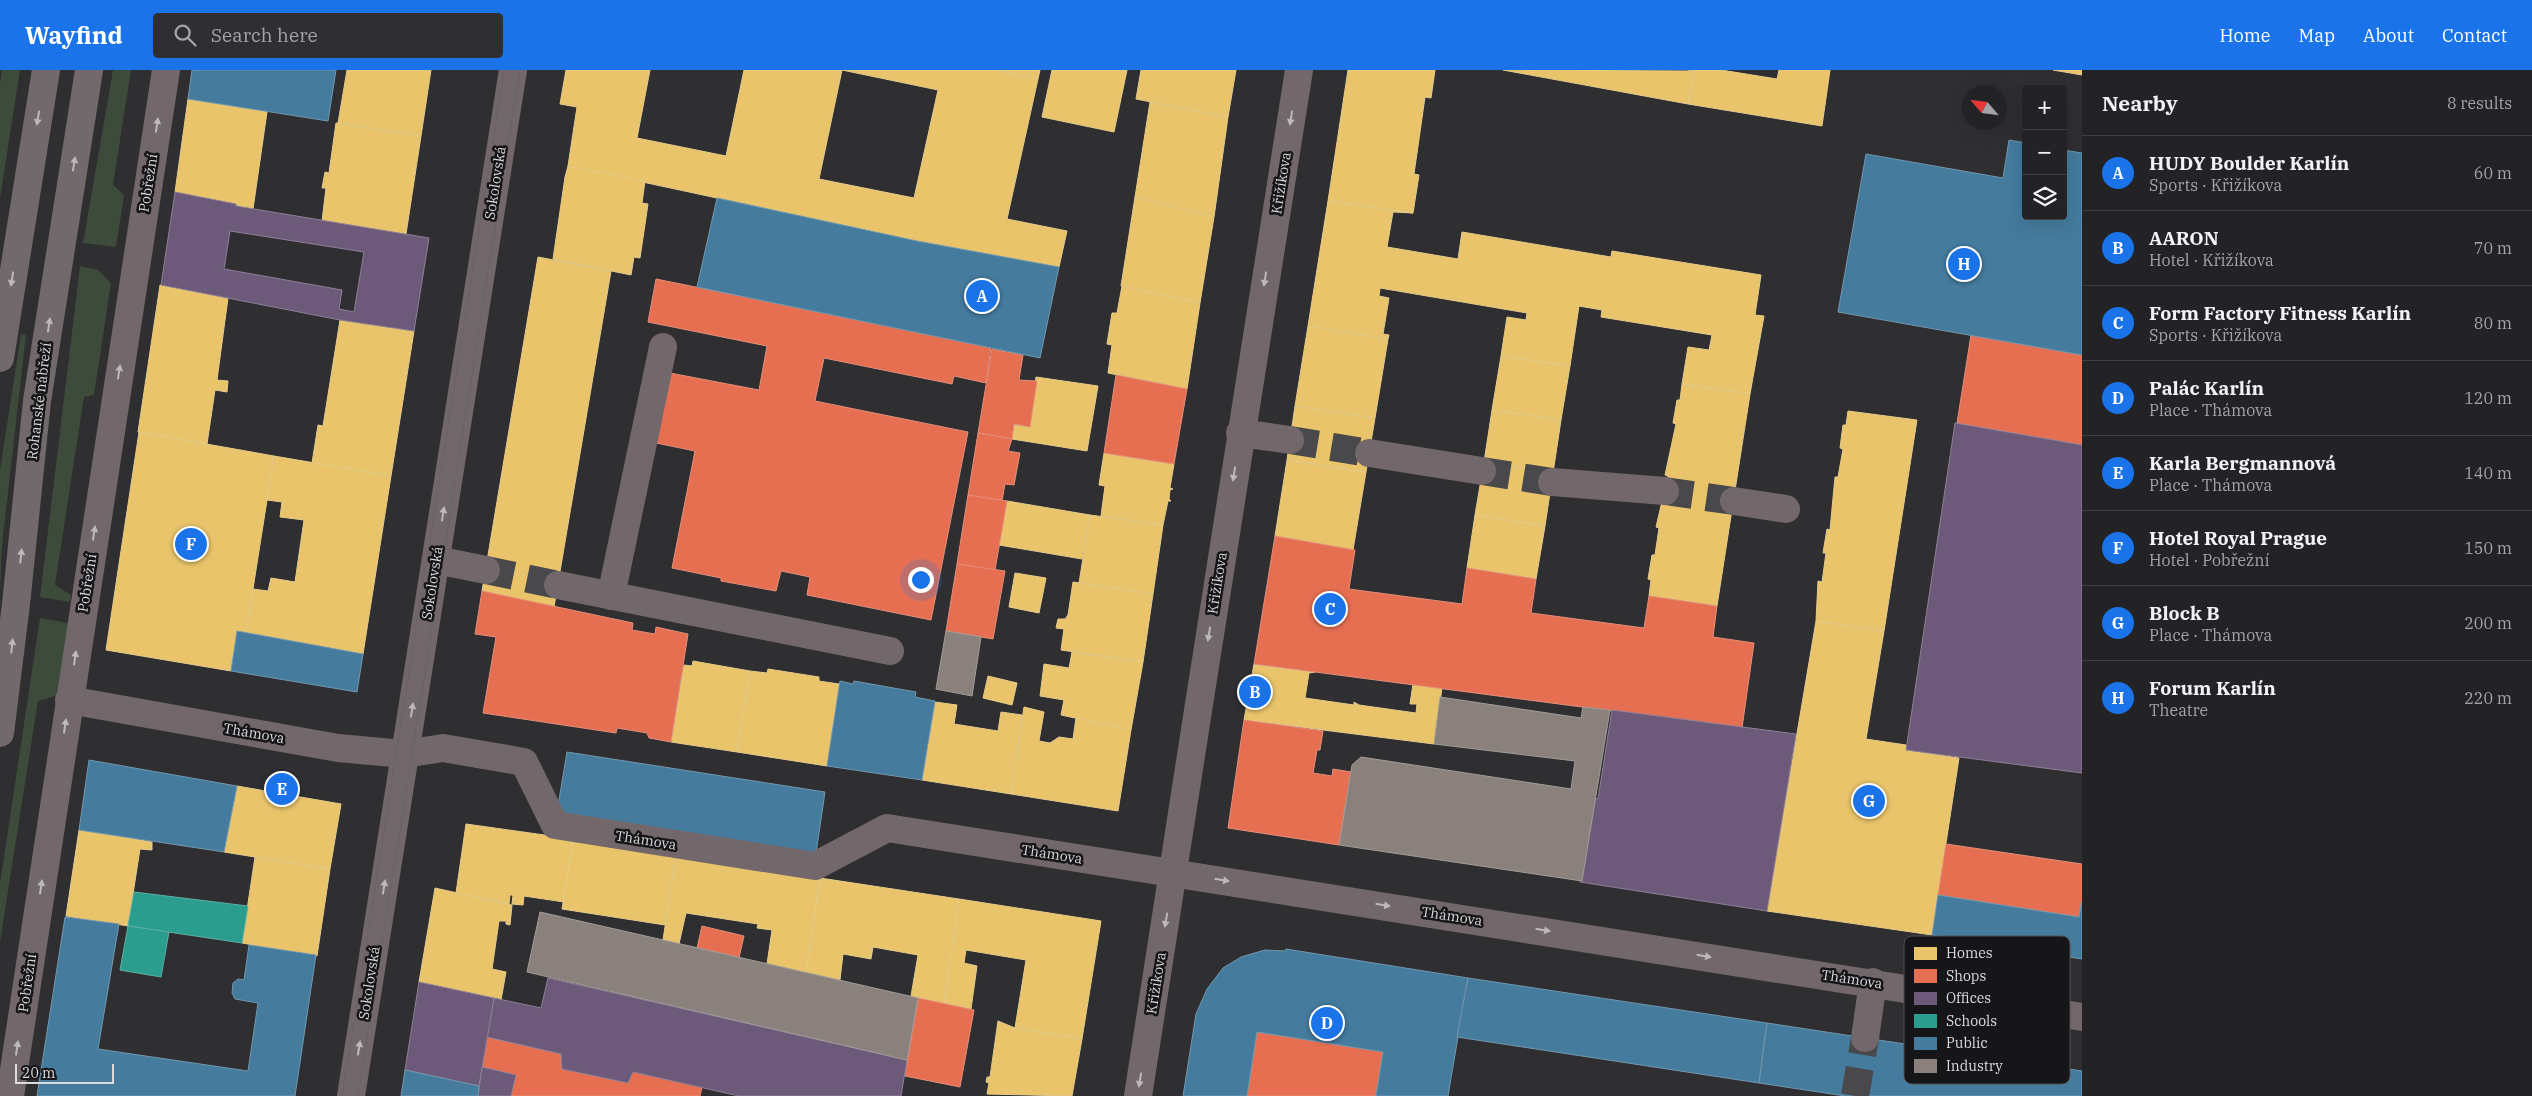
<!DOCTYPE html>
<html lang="en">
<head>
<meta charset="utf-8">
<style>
	body { margin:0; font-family:"IBM Plex Serif",serif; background:#2f2f32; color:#f1f3f6 }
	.controls { position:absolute; right:15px; top:15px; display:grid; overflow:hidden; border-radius:5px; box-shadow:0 5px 20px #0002 }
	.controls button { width:45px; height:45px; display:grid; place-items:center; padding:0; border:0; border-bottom:1px solid #403f42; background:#232225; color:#f1f3f6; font:25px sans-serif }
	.compass { position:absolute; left:1962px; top:15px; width:45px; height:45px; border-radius:50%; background:#232225; box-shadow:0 5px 20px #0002; rotate:298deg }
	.scale { position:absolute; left:15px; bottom:12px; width:99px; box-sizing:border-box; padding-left:5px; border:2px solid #dbdadd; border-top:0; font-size:14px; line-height:18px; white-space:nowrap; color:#dbdadd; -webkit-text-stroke:4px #161518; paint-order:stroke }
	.you { position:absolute; left:920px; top:509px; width:18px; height:18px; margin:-12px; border:4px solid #fff; border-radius:50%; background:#1a73e8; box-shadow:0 0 0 8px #1a73e833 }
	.badge { display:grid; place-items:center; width:32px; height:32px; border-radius:50%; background:#1a73e8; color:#fff; font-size:16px; font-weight:700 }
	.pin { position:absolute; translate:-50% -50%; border:2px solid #fff; box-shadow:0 1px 5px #0006 }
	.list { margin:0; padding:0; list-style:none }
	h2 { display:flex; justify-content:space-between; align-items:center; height:65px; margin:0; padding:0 20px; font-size:21px }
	h2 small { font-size:16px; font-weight:400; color:#a3a4a7 }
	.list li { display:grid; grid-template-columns:32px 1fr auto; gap:15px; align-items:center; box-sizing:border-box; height:75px; padding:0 20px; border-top:1px solid #403f42 }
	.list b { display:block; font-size:19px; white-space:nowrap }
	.list p { margin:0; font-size:16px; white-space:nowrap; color:#a3a4a7 }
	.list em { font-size:16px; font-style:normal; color:#a3a4a7 }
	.icon { flex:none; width:28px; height:28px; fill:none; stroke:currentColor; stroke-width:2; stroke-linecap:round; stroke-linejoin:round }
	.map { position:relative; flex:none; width:2082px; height:1026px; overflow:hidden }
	header { display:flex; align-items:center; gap:30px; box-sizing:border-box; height:70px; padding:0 25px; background:#1a73e8; color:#fff }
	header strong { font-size:24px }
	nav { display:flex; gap:28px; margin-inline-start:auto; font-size:18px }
	.search { width:350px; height:45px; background:#2f2f32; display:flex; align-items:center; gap:12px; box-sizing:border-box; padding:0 18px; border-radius:5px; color:#a3a4a7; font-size:19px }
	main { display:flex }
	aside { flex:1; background:#232225 }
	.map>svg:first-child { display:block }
	.green { fill:#3d4b3a }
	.homes { fill:#e9c46a; stroke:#e5cb8c }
	.shops { fill:#e76f51; stroke:#e38f7b }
	.offices { fill:#6d597a; stroke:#8e8098; fill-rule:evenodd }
	.schools { fill:#2a9d8f; stroke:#5fafa6 }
	.public { fill:#457b9d; stroke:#7298b0 }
	.industry { fill:#8a817c; stroke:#a29c99 }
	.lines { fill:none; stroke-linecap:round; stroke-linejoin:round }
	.minor-tunnel { stroke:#49484b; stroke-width:28; stroke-dasharray:28 14; stroke-linecap:butt }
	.minor { stroke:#72676b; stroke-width:28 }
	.major { stroke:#72696c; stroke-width:28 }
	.tram { stroke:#6a6467; stroke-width:1 }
	.oneway { fill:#bcb8bb }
	.labels { text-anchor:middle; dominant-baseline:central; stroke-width:5; stroke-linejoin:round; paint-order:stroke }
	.street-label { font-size:14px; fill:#dbdadd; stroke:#161518 }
	.key { fill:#161518; stroke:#515053; stroke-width:1 }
	.key-label { font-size:14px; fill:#dbdadd }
</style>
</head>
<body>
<header>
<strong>Wayfind</strong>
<div class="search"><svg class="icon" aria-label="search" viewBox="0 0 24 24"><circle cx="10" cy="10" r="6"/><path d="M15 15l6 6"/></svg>Search here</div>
<nav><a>Home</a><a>Map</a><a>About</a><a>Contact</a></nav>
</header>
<main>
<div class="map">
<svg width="2082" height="1026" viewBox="0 0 2082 1026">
	<rect width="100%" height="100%" fill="#2f2e31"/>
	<g class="green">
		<path d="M2,0H20L0,129V14Z"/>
		<path d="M113,0H131L113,115L124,125L116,177L83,173Z"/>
		<path d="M80,196L98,200L111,213L94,325L84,327L55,515L71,525L70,532L40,527Z"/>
		<path d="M21,264L26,265L2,475L0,520V400Z"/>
		<path d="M40,548L69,553L59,625L38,631L0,872V813Z"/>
	</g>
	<g class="homes">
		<path d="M347,0H431L421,66L338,53Z"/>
		<path d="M566,0H650L637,68L726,86L744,0H842L819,109L914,128L938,20L842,0H996L1038,9L1007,149L1067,161L1059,197L917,171L568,96L577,37L560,34Z"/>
		<path d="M996,0H1040L1038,9Z"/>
		<path d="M1052,0H1127L1114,62L1042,47Z"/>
		<path d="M1141,0H1236L1228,47L1136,29Z"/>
		<path d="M1348,0H1435L1431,28L1425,27L1414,104L1419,105L1413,143L1328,131Z"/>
		<path d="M1503,0L1687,1L1695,0L1688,34Z"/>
		<path d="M1695,0H1721L1777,9L1779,0H1830L1822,56L1688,34Z"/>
		<path d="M2053,0H2082V5Z"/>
		<path d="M188,29L267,42L253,139L175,122Z"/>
		<path d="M1150,32L1228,47L1214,147L1135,127Z"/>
		<path d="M336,53L421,66L406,164L322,151L326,118H322L325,102L329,103Z"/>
		<path d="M568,96L645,111L642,133L648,134L640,188L634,187L631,205L553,189L565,107Z"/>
		<path d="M1135,127L1214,147L1200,233L1121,216Z"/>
		<path d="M1328,131L1413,143L1393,142L1387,177L1458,189L1462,162L1611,187L1612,181L1761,205L1755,245L1764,246L1750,324L1682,314L1688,277L1709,280L1712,265L1601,247L1602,240L1579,236L1570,296L1501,286L1507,247L1526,250L1527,243L1380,218L1379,226L1389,228L1383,264L1389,265L1388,269L1308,256Z"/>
		<path d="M538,187L611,201L554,537L482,521Z"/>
		<path d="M160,215L228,228L217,310L228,311L227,322L215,320L207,374L138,362Z"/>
		<path d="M1122,216L1200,233L1187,319L1108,303L1112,275L1107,274L1112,243H1117Z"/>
		<path d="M340,250L414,261L391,406L312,393L318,355L323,356Z"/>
		<path d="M1308,256L1388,269L1375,348L1295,336Z"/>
		<path d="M1501,286L1570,296L1561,350L1492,340Z"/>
		<path d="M1036,307L1098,316L1087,381L1012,369L1014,354L1030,357Z"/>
		<path d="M1682,314L1750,324L1717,536L1649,526L1651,510L1648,509L1652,485H1655L1659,458L1656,457L1668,406L1665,405L1676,354L1673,353L1677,330H1680Z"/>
		<path d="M1295,336L1375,348L1366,402L1287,390Z"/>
		<path d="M1492,340L1561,350L1553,403L1484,392Z"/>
		<path d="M1848,341L1917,350L1884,561L1816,551L1818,511L1822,512L1826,483H1823L1827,459L1830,460L1835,407H1838L1843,379L1840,378L1843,355H1846Z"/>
		<path d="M139,362L274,386L246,563L237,561L231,601L106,580Z"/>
		<path d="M1104,383L1174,394L1170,418L1173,419L1170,420L1169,429L1171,431H1168L1163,455L1101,446L1105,416L1099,415Z"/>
		<path d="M274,386L391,406L363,584L246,563L253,519L268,521L271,508L295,512L304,450L280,447L282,432L267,430Z"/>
		<path d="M1287,390L1366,402L1353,480L1275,466Z"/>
		<path d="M1484,392L1553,403L1545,456L1475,445Z"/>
		<path d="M1007,431L1090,445L1082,489L999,475Z"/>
		<path d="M1090,445L1163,455L1153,524L1079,513Z"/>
		<path d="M1475,445L1545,456L1536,509L1467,498Z"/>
		<path d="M1015,503L1046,508L1039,543L1009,537Z"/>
		<path d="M1073,512L1153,524L1143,592L1061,580L1064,559L1056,558L1058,549H1065L1068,545Z"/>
		<path d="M1816,551L1884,561L1866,669L1906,675V680L1959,688L1932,865L1767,841Z"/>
		<path d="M1072,582L1143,592L1131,660L1061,645L1064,630L1040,626L1044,594L1069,598Z"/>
		<path d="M693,591L750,601L737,682L671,672L684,595L692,596Z"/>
		<path d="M1254,594L1315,602L1309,603L1305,628L1354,635V632L1359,635L1416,643L1417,634H1410L1413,614L1442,618L1434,674L1244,650Z"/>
		<path d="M768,599L819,607V611L839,614L827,696L737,682L750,601L767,603Z"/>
		<path d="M988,606L1017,613L1012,635L983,628Z"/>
		<path d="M935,632L957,635L954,654L998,661L1001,642L1022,645L1011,724L922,710Z"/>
		<path d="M1024,637L1044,642L1039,671L1050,673L1059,667L1073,669L1076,648L1131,660L1118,741L1011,724Z"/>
		<path d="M237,716L341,734L330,799L224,782Z"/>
		<path d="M466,754L573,769L564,832L524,826L523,835L512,834L513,825H510L509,834L456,823Z"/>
		<path d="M79,760L152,772V780L140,779L128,856L66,846Z"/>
		<path d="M573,769L676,785L665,855L562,839Z"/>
		<path d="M676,785L820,808L806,903L767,894L772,860L757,858L758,854L686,843L679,874L663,870Z"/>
		<path d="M255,787L330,799L317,886L242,873Z"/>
		<path d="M820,808L959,829L944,934L911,926L918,885L873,877L871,889L843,884L840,910L806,903Z"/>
		<path d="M435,818L512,835L510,855L506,854V851H499L492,899L506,902L501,930L419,912Z"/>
		<path d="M959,829L1101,851L1082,969L1015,958L1026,890L966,880L964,893L977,896L971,939L944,934Z"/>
		<path d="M998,951L1015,958L1082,969L1072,1026L987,1024L989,1013L986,1012L987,1007H990Z"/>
	</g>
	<g class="shops">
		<path d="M656,209L991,277L986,313L954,306L952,314L824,288L815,331L968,362L931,550L807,525L810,507L781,501L776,521L721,511V508L672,498L695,381L656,373L670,303L759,320L767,276L648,252Z"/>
		<path d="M1971,265L2082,285V375L1957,353Z"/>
		<path d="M992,279L1023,285L1019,310L1037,311L1030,357L1014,354L1012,369L978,363Z"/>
		<path d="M1116,305L1187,319L1174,394L1104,383Z"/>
		<path d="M978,363L1012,369L1008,381L1020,383L1014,415L1005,414L1002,431L968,425Z"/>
		<path d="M968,425L1007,431L995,500L957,494Z"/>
		<path d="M1275,466L1355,480L1349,519L1462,534L1467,498L1536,509L1531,543L1644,558L1649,526L1717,536L1713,567L1754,573L1742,658L1254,594Z"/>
		<path d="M957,494L1005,501L993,569L946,561Z"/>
		<path d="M482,521L633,553L632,560L655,564L656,557L688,564L671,672L649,668L647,663L617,658L616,663L483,643L496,567L475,564Z"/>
		<path d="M1244,650L1323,661L1320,680H1317L1313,703L1332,706L1333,699L1351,702L1339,775L1228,758Z"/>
		<path d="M1946,774L2082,794V831L2079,847L1938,825Z"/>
		<path d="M702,856L744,866L739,888L697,878Z"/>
		<path d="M918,928L974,940L960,1017L905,1006Z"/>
		<path d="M1257,962L1383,982L1376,1026H1247Z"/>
		<path d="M487,967L561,984L562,999L628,1013L633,1002L702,1017L700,1026H511L516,1005L482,997Z"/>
	</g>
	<g class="offices">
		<path d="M175,122L236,134V136L429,168L414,261L340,250L161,215ZM230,161L364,182L354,242L339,239L342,220L224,199Z"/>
		<path d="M1955,353L2082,375V703L1906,680Z"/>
		<path d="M1612,640L1796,664L1767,841L1580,812L1595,728L1598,729Z"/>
		<path d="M548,908L907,990L901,1026H739L633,1002L628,1013L562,999L561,984L487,967L494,928L541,938Z"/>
		<path d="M419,912L494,928L479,1016L405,1000Z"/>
		<path d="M482,997L516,1005L511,1026H478Z"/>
	</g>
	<g class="schools">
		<path d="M134,822L248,836L242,873L128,856Z"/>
		<path d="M128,856L169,862L161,907L120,900Z"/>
	</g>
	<g class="public">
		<path d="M192,0H336L328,51L188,29Z"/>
		<path d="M2009,70L2026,73V146H2063V80L2082,83V285L1838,242L1866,84L2003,108Z"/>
		<path d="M717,128L917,171L1059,197L1040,288L697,217Z"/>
		<path d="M237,561L363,584L357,622L231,601Z"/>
		<path d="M840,611L853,614L854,611L916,622L915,627L935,631L922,710L827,696Z"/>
		<path d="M567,682L825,722L816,783L557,742Z"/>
		<path d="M89,690L237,716L224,782L79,760Z"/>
		<path d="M1938,825L2079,847L2082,831V889L1932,865Z"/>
		<path d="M65,847L119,854L98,979L248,1001L258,933L235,929L232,923L233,913L238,909L244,910L249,875L316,885L295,1026H37Z"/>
		<path d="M1286,879L1468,908L1448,1026H1376L1383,982L1257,962L1247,1026H1183L1196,944L1207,919L1223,898L1241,887L1265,880L1285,881Z"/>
		<path d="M1468,908L1767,953L1759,1013L1457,967Z"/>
		<path d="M1767,953L2082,1001V1026H1845L1759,1013Z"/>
		<path d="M405,1000L479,1016L478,1026H401Z"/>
	</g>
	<g class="industry">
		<path d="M946,561L981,567L972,626L936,619Z"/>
		<path d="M1440,627L1581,648L1583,637L1610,640L1582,811L1339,775L1352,695L1361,687L1571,719L1575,691L1434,674Z"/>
		<path d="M540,842L918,928L907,990L527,902Z"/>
	</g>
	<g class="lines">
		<g class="minor-tunnel">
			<path d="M1290,370L1369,383"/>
			<path d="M1482,401L1552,412"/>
			<path d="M1665,421L1734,431"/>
			<path d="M486,500L558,515"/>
			<path d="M1855,1026L1865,968"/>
		</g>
		<g class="minor">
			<path d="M1240,363L1290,370"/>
			<path d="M1369,383L1482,401"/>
			<path d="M1552,412L1665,421"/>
			<path d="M1734,431L1786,439"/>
			<path d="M436,490L486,500"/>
			<path d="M558,515L890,581"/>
			<path d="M611,526L663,277"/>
			<path d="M69,630L338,678L404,684L443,678L524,692L555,755L815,796L887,758L2082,947"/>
			<path d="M1865,968L1873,912"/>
			<path d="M10,1026L166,0"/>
			<path d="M351,1026L513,0"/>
			<path d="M1138,1026C1192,684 1243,342 1299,0"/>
		</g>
		<g class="major">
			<path d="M0,288L46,0"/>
			<path d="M0,663L16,534L37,331L89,0"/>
		</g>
		<g class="tram">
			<path d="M342,1026L504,0"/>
			<path d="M358,1026L520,0"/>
		</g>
	</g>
	<defs><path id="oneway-solid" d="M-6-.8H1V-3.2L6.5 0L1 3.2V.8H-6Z" transform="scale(1.25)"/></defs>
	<g class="oneway">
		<use href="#oneway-solid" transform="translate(38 48) rotate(99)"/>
		<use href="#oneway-solid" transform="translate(1291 48) rotate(99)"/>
		<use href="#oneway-solid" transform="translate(157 55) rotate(-81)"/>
		<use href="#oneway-solid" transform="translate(74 94) rotate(-81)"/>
		<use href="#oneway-solid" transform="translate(12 209) rotate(99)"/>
		<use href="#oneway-solid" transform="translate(1265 209) rotate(99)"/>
		<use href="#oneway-solid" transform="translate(49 255) rotate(-81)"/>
		<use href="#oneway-solid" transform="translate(119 302) rotate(-81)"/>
		<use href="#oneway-solid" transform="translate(1234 404) rotate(99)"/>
		<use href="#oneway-solid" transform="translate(443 444) rotate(-81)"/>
		<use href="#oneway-solid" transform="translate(94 463) rotate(-81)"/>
		<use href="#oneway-solid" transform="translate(21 486) rotate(-84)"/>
		<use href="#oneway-solid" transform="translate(1209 564) rotate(99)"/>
		<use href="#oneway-solid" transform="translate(12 576) rotate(-84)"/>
		<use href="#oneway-solid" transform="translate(75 588) rotate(-82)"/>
		<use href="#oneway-solid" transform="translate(412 640) rotate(-81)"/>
		<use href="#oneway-solid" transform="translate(65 656) rotate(-82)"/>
		<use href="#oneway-solid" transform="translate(1222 810) rotate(9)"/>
		<use href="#oneway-solid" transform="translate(41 817) rotate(-82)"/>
		<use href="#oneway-solid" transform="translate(384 817) rotate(-81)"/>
		<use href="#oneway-solid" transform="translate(1383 835) rotate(9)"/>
		<use href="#oneway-solid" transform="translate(1166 850) rotate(100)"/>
		<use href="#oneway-solid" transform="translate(1543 860) rotate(9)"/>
		<use href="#oneway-solid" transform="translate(1704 886) rotate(9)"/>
		<use href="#oneway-solid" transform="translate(17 978) rotate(-82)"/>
		<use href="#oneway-solid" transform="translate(359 978) rotate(-81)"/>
		<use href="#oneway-solid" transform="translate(1140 1010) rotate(99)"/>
	</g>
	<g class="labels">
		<g class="street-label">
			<text transform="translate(148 113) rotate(-81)">Pobřežní</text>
			<text transform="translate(495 113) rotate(-81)">Sokolovská</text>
			<text transform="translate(1281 113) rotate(-81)">Křižíkova</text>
			<text transform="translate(39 331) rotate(-83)">Rohanské nábřeží</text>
			<text transform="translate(87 513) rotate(-81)">Pobřežní</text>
			<text transform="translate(432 513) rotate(-81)">Sokolovská</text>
			<text transform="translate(1217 513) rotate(-81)">Křižíkova</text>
			<text transform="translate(254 663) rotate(10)">Thámova</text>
			<text transform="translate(646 770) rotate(9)">Thámova</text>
			<text transform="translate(1052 784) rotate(9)">Thámova</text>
			<text transform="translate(1452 846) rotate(9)">Thámova</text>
			<text transform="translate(1852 909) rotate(9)">Thámova</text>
			<text transform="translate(27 913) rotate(-82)">Pobřežní</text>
			<text transform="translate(369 913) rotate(-81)">Sokolovská</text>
			<text transform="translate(1156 913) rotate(-81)">Křižíkova</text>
		</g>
	</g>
	<rect x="1904" y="866" width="166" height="148" rx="8" class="key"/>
	<rect x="1914" y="877" width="23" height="13" fill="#e9c46a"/>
	<rect x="1914" y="899" width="23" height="14" fill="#e76f51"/>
	<rect x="1914" y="922" width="23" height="13" fill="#6d597a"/>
	<rect x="1914" y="944" width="23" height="14" fill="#2a9d8f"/>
	<rect x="1914" y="967" width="23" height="13" fill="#457b9d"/>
	<rect x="1914" y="989" width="23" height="14" fill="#8a817c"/>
	<g class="key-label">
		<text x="1946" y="888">Homes</text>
		<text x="1946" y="911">Shops</text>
		<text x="1946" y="933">Offices</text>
		<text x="1946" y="956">Schools</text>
		<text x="1946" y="978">Public</text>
		<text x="1946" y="1001">Industry</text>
	</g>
</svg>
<div class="controls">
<button>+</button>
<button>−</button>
<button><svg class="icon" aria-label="layers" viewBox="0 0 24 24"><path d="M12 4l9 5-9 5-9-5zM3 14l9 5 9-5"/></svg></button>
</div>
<svg class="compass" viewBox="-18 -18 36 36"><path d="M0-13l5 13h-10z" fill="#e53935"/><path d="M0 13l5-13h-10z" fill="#a3a4a7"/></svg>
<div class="scale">20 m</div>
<div class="you"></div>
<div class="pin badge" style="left:982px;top:226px">A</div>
<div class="pin badge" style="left:1255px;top:622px">B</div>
<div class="pin badge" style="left:1330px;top:539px">C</div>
<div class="pin badge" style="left:1327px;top:953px">D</div>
<div class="pin badge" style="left:282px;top:719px">E</div>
<div class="pin badge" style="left:191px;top:474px">F</div>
<div class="pin badge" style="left:1869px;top:731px">G</div>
<div class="pin badge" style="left:1964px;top:194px">H</div>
</div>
<aside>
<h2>Nearby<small>8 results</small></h2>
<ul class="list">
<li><span class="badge">A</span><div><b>HUDY Boulder Karlín</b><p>Sports · Křižíkova</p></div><em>60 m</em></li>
<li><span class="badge">B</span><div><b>AARON</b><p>Hotel · Křižíkova</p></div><em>70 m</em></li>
<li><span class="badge">C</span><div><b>Form Factory Fitness Karlín</b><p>Sports · Křižíkova</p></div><em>80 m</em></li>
<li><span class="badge">D</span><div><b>Palác Karlín</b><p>Place · Thámova</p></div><em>120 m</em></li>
<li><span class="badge">E</span><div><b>Karla Bergmannová</b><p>Place · Thámova</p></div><em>140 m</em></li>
<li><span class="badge">F</span><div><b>Hotel Royal Prague</b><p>Hotel · Pobřežní</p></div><em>150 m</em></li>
<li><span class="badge">G</span><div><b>Block B</b><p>Place · Thámova</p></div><em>200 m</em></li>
<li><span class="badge">H</span><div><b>Forum Karlín</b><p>Theatre</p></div><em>220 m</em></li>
</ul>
</aside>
</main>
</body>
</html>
